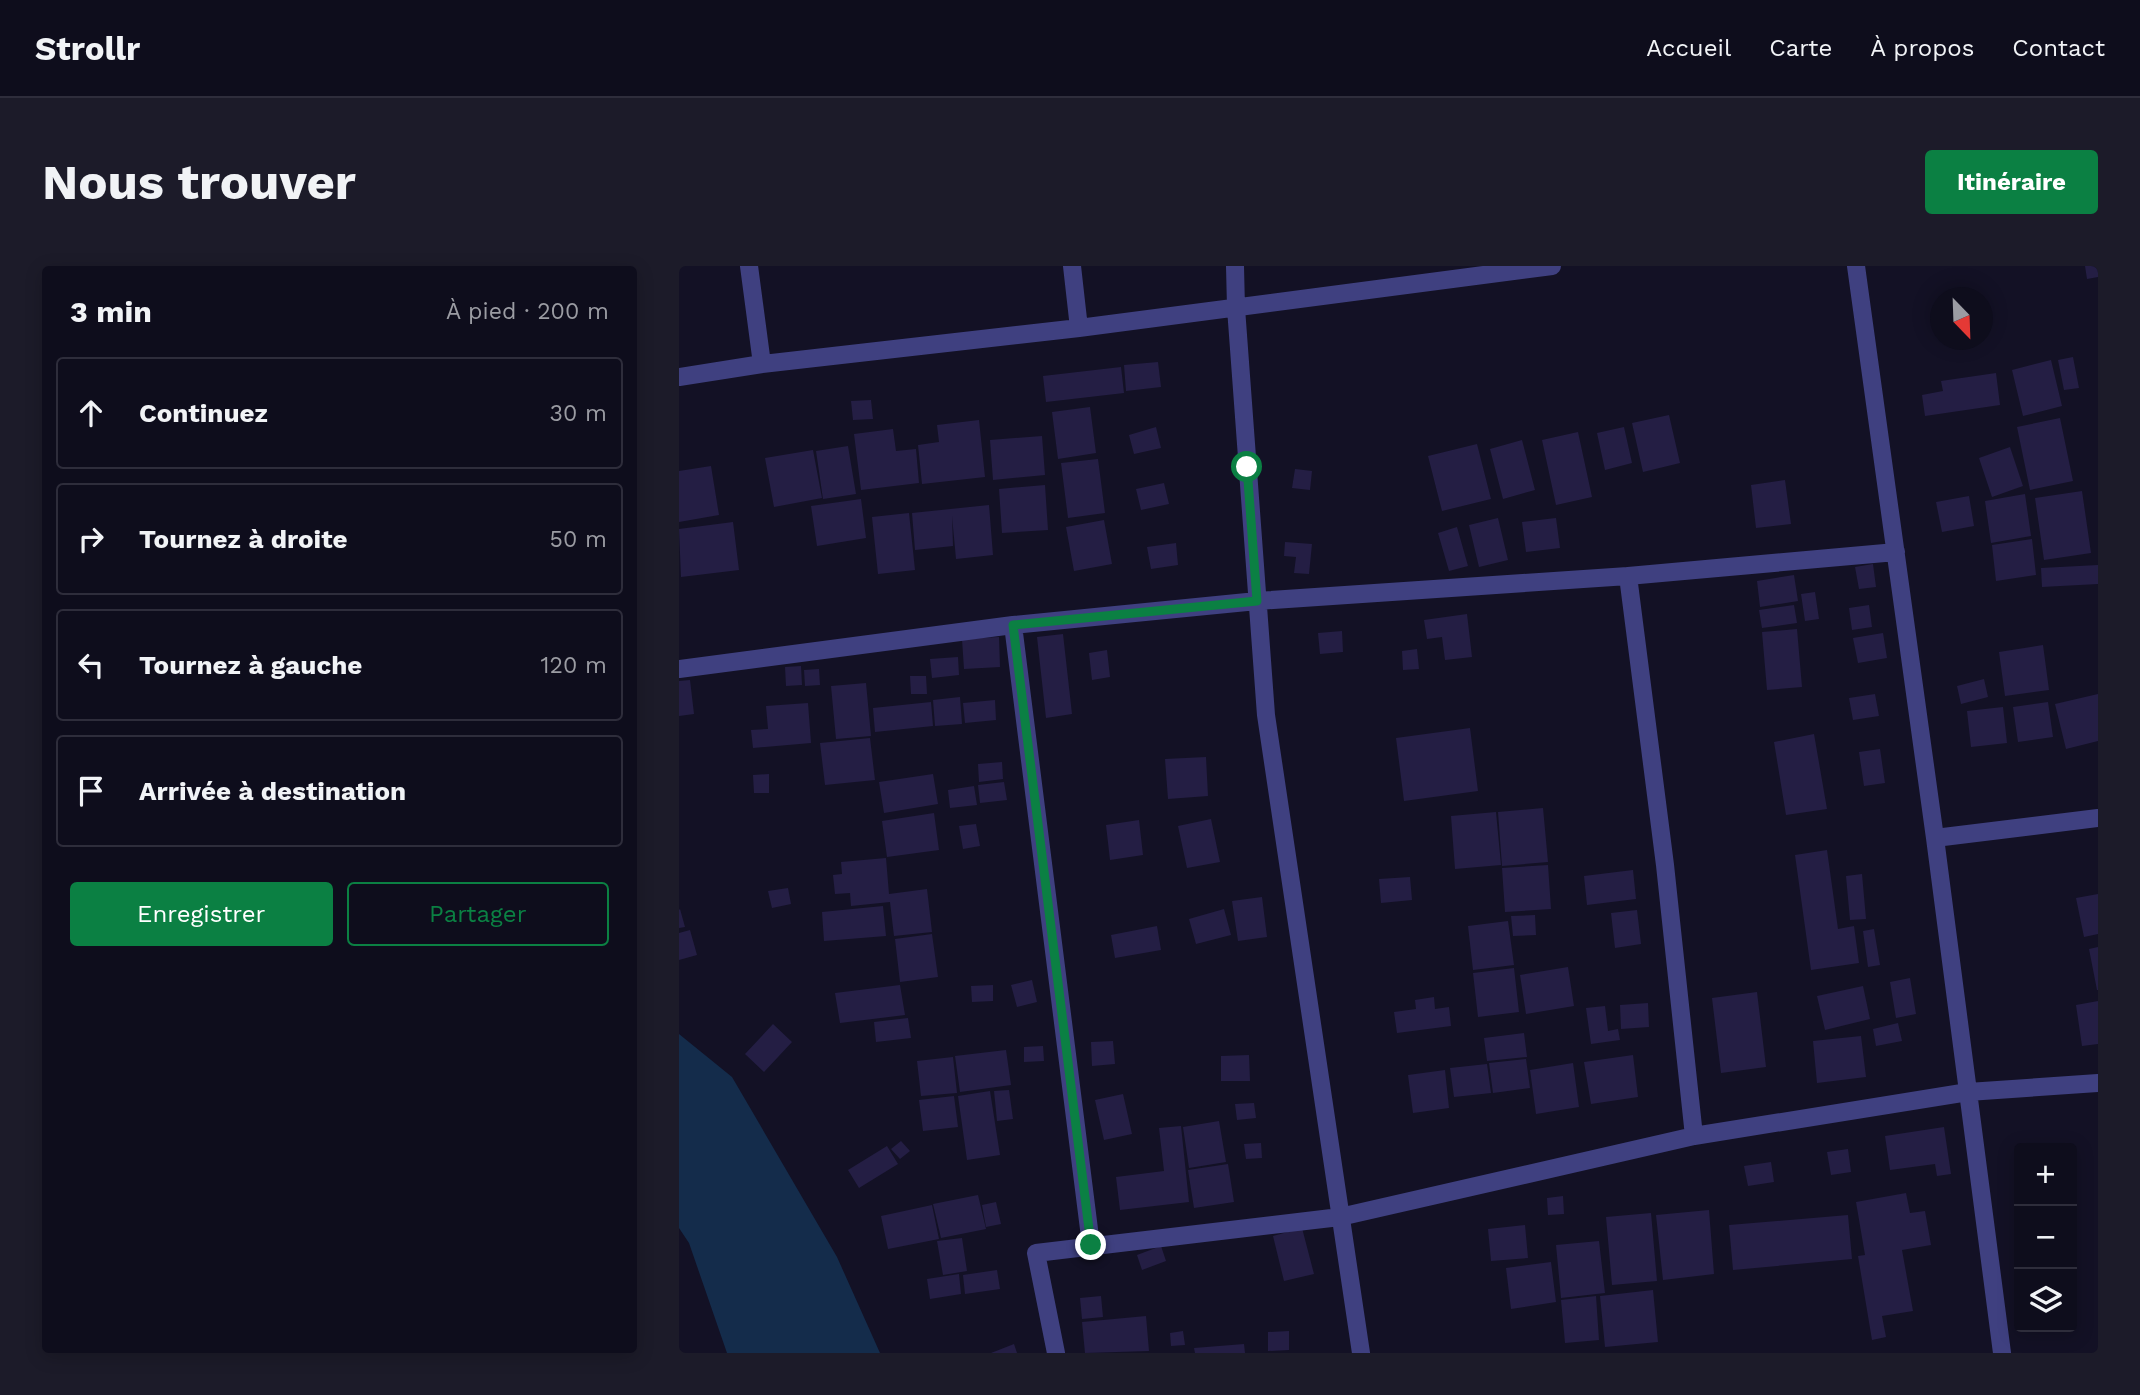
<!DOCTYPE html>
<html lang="fr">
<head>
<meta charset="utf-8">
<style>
  :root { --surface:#0e0d1c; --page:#1c1b29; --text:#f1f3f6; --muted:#9b9ca3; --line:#2e2d3b; --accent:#0b8043 }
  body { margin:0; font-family:"Work Sans",sans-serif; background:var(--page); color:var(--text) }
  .controls { position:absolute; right:21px; bottom:21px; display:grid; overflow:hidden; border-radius:7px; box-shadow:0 4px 18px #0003 }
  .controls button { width:63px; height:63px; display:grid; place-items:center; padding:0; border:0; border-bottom:2px solid var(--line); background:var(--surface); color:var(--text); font:35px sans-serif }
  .compass { position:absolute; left:1251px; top:21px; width:63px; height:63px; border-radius:50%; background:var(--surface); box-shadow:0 4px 18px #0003; rotate:157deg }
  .stop { position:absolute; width:21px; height:21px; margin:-16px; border:5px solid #0b8043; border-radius:50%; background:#fff }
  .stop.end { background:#0b8043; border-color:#fff; box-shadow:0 2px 7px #0008 }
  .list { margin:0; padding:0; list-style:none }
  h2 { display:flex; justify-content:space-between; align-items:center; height:91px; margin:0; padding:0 28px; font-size:30px }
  h2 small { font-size:23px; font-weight:400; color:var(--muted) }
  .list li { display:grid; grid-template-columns:46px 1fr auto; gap:21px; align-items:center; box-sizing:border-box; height:112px; margin:0 14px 14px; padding:0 14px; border:2px solid var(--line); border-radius:7px }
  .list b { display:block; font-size:26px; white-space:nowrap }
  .list em { font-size:23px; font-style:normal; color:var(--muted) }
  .actions { display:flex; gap:14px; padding:21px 28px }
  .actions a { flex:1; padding:16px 0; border:2px solid var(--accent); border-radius:7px; text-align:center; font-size:24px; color:var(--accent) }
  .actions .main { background:var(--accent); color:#fff }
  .icon { flex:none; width:38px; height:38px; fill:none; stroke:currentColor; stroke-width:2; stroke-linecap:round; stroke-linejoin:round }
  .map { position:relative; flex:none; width:1419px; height:1087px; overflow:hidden; border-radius:7px }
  header { display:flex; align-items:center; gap:42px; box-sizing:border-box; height:98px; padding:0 35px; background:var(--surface); border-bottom:2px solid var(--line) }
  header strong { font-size:33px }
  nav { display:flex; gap:38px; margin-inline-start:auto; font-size:24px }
  .intro { display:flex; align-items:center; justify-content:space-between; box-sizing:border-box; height:168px; padding:0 42px }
  h1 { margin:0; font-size:49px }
  .button { padding:18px 32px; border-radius:7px; background:var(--accent); color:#fff; font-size:24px; font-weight:700 }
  main { display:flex; gap:42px; padding:0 42px }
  aside { flex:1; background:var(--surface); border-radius:7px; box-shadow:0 4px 18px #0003 }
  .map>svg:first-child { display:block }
  .water { fill:#142c4b }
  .building { fill:#241e44 }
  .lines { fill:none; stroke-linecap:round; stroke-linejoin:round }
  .street { stroke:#3f4080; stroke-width:18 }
  .route { stroke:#0b8043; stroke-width:9 }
</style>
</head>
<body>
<header>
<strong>Strollr</strong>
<nav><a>Accueil</a><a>Carte</a><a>À propos</a><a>Contact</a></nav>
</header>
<div class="intro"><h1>Nous trouver</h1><a class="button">Itinéraire</a></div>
<main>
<aside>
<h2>3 min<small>À pied · 200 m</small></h2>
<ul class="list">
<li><svg class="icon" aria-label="ahead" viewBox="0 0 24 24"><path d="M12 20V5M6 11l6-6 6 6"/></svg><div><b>Continuez</b></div><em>30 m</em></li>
<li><svg class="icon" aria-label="right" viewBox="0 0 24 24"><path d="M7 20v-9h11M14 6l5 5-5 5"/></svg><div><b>Tournez à droite</b></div><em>50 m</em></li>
<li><svg class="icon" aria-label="left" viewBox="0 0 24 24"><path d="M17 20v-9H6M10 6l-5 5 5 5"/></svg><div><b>Tournez à gauche</b></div><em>120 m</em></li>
<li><svg class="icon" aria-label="arrive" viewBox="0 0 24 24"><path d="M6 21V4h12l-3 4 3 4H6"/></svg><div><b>Arrivée à destination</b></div></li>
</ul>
<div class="actions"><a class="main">Enregistrer</a><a>Partager</a></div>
</aside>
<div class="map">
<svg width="1419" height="1087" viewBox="0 0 1419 1087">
  <rect width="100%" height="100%" fill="#131125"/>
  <path class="water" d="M0,768L53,811L158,991L201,1087H48L10,977L0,962Z"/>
  <path class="building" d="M1406,0H1419V11L1408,13Z
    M1394,91L1400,122L1385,124L1379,94Z
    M1372,94L1383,140L1344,150L1333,104Z
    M479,96L482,121L447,125L445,99Z
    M442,101L445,127L367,136L364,110Z
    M1317,107L1321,139L1246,150L1243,129L1264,125L1262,115Z
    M192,134L194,153L174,154L172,135Z
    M411,141L417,187L379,193L373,146Z
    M990,149L1001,197L964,206L953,157Z
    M1381,152L1394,215L1351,224L1338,161Z
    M300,154L306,211L243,218L239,179L260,176L258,159Z
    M477,161L482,182L455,188L450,169Z
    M945,161L953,197L926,204L918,167Z
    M214,163L217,185L237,183L240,217L182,224L175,168Z
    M899,166L913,231L877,239L863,174Z
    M363,170L366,209L314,214L311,174Z
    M843,174L856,224L824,233L811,183Z
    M798,178L812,233L763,245L749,190Z
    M169,180L177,228L144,233L137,185Z
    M1331,181L1344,220L1313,231L1300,192Z
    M134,184L143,232L95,241L86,192Z
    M419,193L426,247L389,252L382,197Z
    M32,200L40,249L0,256V205Z
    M616,203L633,205L631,224L613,222Z
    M1106,214L1112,258L1077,262L1072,219Z
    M485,217L490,238L462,244L457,223Z
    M366,219L369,264L323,267L320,223Z
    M1403,225L1412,287L1365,294L1356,232Z
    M1346,228L1352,270L1312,277L1306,235Z
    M1290,230L1295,260L1263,266L1257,236Z
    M182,233L187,272L138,280L132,240Z
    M310,239L314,289L277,293L273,250L274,280L236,284L233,247Z
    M230,247L236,304L199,308L193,251Z
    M819,252L829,294L800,301L790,259Z
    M877,252L881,282L847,286L843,256Z
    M425,254L433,298L395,305L387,261Z
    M54,256L60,304L2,311L0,263Z
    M778,261L789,300L770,305L759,267Z
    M1353,273L1357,309L1317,315L1313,279Z
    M606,276L633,278L630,308L615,307L617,291L605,290Z
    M497,277L499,299L472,303L468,281Z
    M1194,298L1197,321L1180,323L1176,301Z
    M1419,299V318L1363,321L1362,302Z
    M1115,309L1119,335L1081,341L1078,315Z
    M1136,326L1140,353L1126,355L1122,328Z
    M1115,339L1118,357L1083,362L1080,344Z
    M1190,339L1193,361L1173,364L1170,342Z
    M788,348L793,391L766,394L763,371L748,373L745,354Z
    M1118,363L1123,421L1088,424L1083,366Z
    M663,365L664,386L641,388L639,367Z
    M1204,367L1208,392L1179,397L1174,372Z
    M384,368L393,448L367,452L358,371Z
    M320,371L321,401L285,403L283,373Z
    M1364,379L1370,424L1326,430L1320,386Z
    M738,383L740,403L724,404L723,385Z
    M428,384L431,411L413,414L410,387Z
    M279,391L280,409L253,412L251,393Z
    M122,400L123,419L107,420L106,401Z
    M140,403L141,419L126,420L125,404Z
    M231,410H247L248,428H232Z
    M1305,413L1309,431L1282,438L1278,420Z
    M11,414L15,448L0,450V415Z
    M187,417L192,470L157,473L152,420Z
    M1196,428L1200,450L1174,454L1170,432Z
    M1419,428V475L1387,483L1376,438Z
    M281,431L283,458L256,460L254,434Z
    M316,434L317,454L286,457L284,437Z
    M252,436L254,460L196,466L194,442Z
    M1369,436L1374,471L1339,476L1334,441Z
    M129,437L132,477L74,482L72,464L89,463L87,440Z
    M1324,441L1328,477L1292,481L1288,445Z
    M791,462L799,525L725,535L717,472Z
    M1135,468L1148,543L1107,549L1095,476Z
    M191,472L196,514L146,519L141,477Z
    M1201,483L1206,517L1185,520L1180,486Z
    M527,491L529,530L489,533L486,493Z
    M323,496L324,513L300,516L299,498Z
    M90,508V527H75L74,509Z
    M254,508L259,538L205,547L200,516Z
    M325,516L328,534L301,537L299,519Z
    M295,520L298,539L271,542L269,524Z
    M864,542L869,596L823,600L819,546Z
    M817,546L822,599L776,603L772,550Z
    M255,547L260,584L208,591L203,555Z
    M532,553L541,596L508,602L499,560Z
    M460,554L464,589L431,594L427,559Z
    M297,558L301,580L284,583L280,560Z
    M1148,584L1159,663L1175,660L1180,697L1132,704L1116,589Z
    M207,592L210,628L248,623L253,666L215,670L211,636L172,640L171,627L156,628L154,609L163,608L162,596Z
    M869,599L872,643L826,646L823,602Z
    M954,604L957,633L908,639L905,610Z
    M1183,608L1187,653L1171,654L1167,610Z
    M731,611L733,634L702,637L700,613Z
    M109,622L112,638L93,642L89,625Z
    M1419,628V668L1405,671L1397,632Z
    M583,631L588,671L559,675L553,635Z
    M204,640L207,670L145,675L143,646Z
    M1,643L6,661L0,662V644Z
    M545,643L552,669L517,678L510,653Z
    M958,644L962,678L936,682L932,647Z
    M856,649L857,669L834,670L832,650Z
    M829,655L835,699L794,704L789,660Z
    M478,660L482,684L436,692L432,669Z
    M1195,663L1201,699L1189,701L1184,665Z
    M11,664L18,689L0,694V667Z
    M253,668L259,711L221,716L216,673Z
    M1419,681V724H1418L1410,683Z
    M889,701L895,740L847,748L841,709Z
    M835,702L840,746L799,751L794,707Z
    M1231,712L1237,748L1217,752L1211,716Z
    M353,714L358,736L338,741L332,719Z
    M221,719L226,749L161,757L156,727Z
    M314,719V735L293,736L292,720Z
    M1184,720L1191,753L1146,764L1138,730Z
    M1078,726L1087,801L1042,807L1033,732Z
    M755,731L756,743L770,741L772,760L718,767L715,746L737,743L736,734Z
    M1419,735V778L1403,780L1397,739Z
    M969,737L970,761L942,763L941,739Z
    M926,740L929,765L939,763L941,774L912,778L907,742Z
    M229,752L232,772L197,776L195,756Z
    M1219,757L1223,775L1197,780L1194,763Z
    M94,758L113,776L85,806L66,788Z
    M845,767L848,791L808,795L805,772Z
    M1182,770L1187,811L1138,817L1134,775Z
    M434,775L436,798L413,800L412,776Z
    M364,780L365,795L345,796V781Z
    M327,784L332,819L281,826L276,790Z
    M570,789L571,815H542V790Z
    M954,789L959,831L912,838L905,796Z
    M274,791L278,827L242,830L238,795Z
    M847,793L851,822L814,827L810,797Z
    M894,797L900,841L857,848L851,804Z
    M808,798L812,827L775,831L771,802Z
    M766,804L770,842L734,847L729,809Z
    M330,824L334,853L318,855L315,825Z
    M311,825L321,889L288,894L279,830Z
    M444,828L453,868L425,874L416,834Z
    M275,830L279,861L244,865L240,834Z
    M575,837L577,852L558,854L556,838Z
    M540,855L547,896L510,902L504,861Z
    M502,860L510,936L441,944L437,911L485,905L480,862Z
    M1265,861L1272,908L1258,910L1256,898L1211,904L1206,870Z
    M222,875L231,885L221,893L212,883Z
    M582,877L583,892L567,893L565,878Z
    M208,880L219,898L180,922L169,904Z
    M1169,883L1172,906L1152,909L1148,886Z
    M1092,896L1095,916L1069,920L1065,900Z
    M549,898L555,936L515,942L509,904Z
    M1227,927L1231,947L1246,945L1252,979L1223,984L1234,1045L1203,1050L1207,1071L1193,1074L1179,990L1186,989L1177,936Z
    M299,929L307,963L262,972L254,938Z
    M884,930L885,948L869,949L868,932Z
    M317,936L322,958L307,961L303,939Z
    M253,939L260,973L209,983L202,950Z
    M1030,944L1035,1008L984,1014L977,949Z
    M972,947L978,1015L933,1019L927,951Z
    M1169,949L1173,993L1054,1004L1050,959Z
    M846,959L849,992L812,995L809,963Z
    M623,962L635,1008L605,1015L594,970Z
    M283,972L288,1005L264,1009L258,975Z
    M920,975L926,1027L882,1032L877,979Z
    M482,980L487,995L463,1004L458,989Z
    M872,996L877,1036L832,1043L827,1002Z
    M318,1004L321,1023L286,1028L284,1009Z
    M280,1008L282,1028L251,1033L248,1013Z
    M974,1024L979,1076L926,1081L921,1030Z
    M422,1030L424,1051L403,1053L401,1032Z
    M917,1030L920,1074L886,1077L882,1034Z
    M467,1050L470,1085L406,1087L403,1056Z
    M504,1065L506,1079L492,1080L491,1067Z
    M610,1065V1084L589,1085V1066Z
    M335,1078L338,1087H312Z
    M565,1078L566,1087H516L515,1082Z"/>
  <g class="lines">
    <path class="street" d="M70,0L83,98
      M393,0L400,62
      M556,0L557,42L587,449L682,1087
      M1177,0L1256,572L1323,1087
      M0,111L83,98L400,62L873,0
      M949,310L986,599L1015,870
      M334,359L412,979
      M0,403L334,359L578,335L949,310L1217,286
      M1256,572L1419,552
      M377,1087L357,987L661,951L1015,870L1289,826L1419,817"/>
  </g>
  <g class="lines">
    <path class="route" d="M412,979L334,359L578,335L568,201"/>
  </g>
</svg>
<div class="controls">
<button>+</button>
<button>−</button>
<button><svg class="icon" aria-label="layers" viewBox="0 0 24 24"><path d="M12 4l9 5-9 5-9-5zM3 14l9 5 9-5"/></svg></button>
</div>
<svg class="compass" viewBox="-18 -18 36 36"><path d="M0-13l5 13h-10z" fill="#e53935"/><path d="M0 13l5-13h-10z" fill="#9b9ca3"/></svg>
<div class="stop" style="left:568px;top:201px"></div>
<div class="stop end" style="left:412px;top:979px"></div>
</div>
</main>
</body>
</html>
